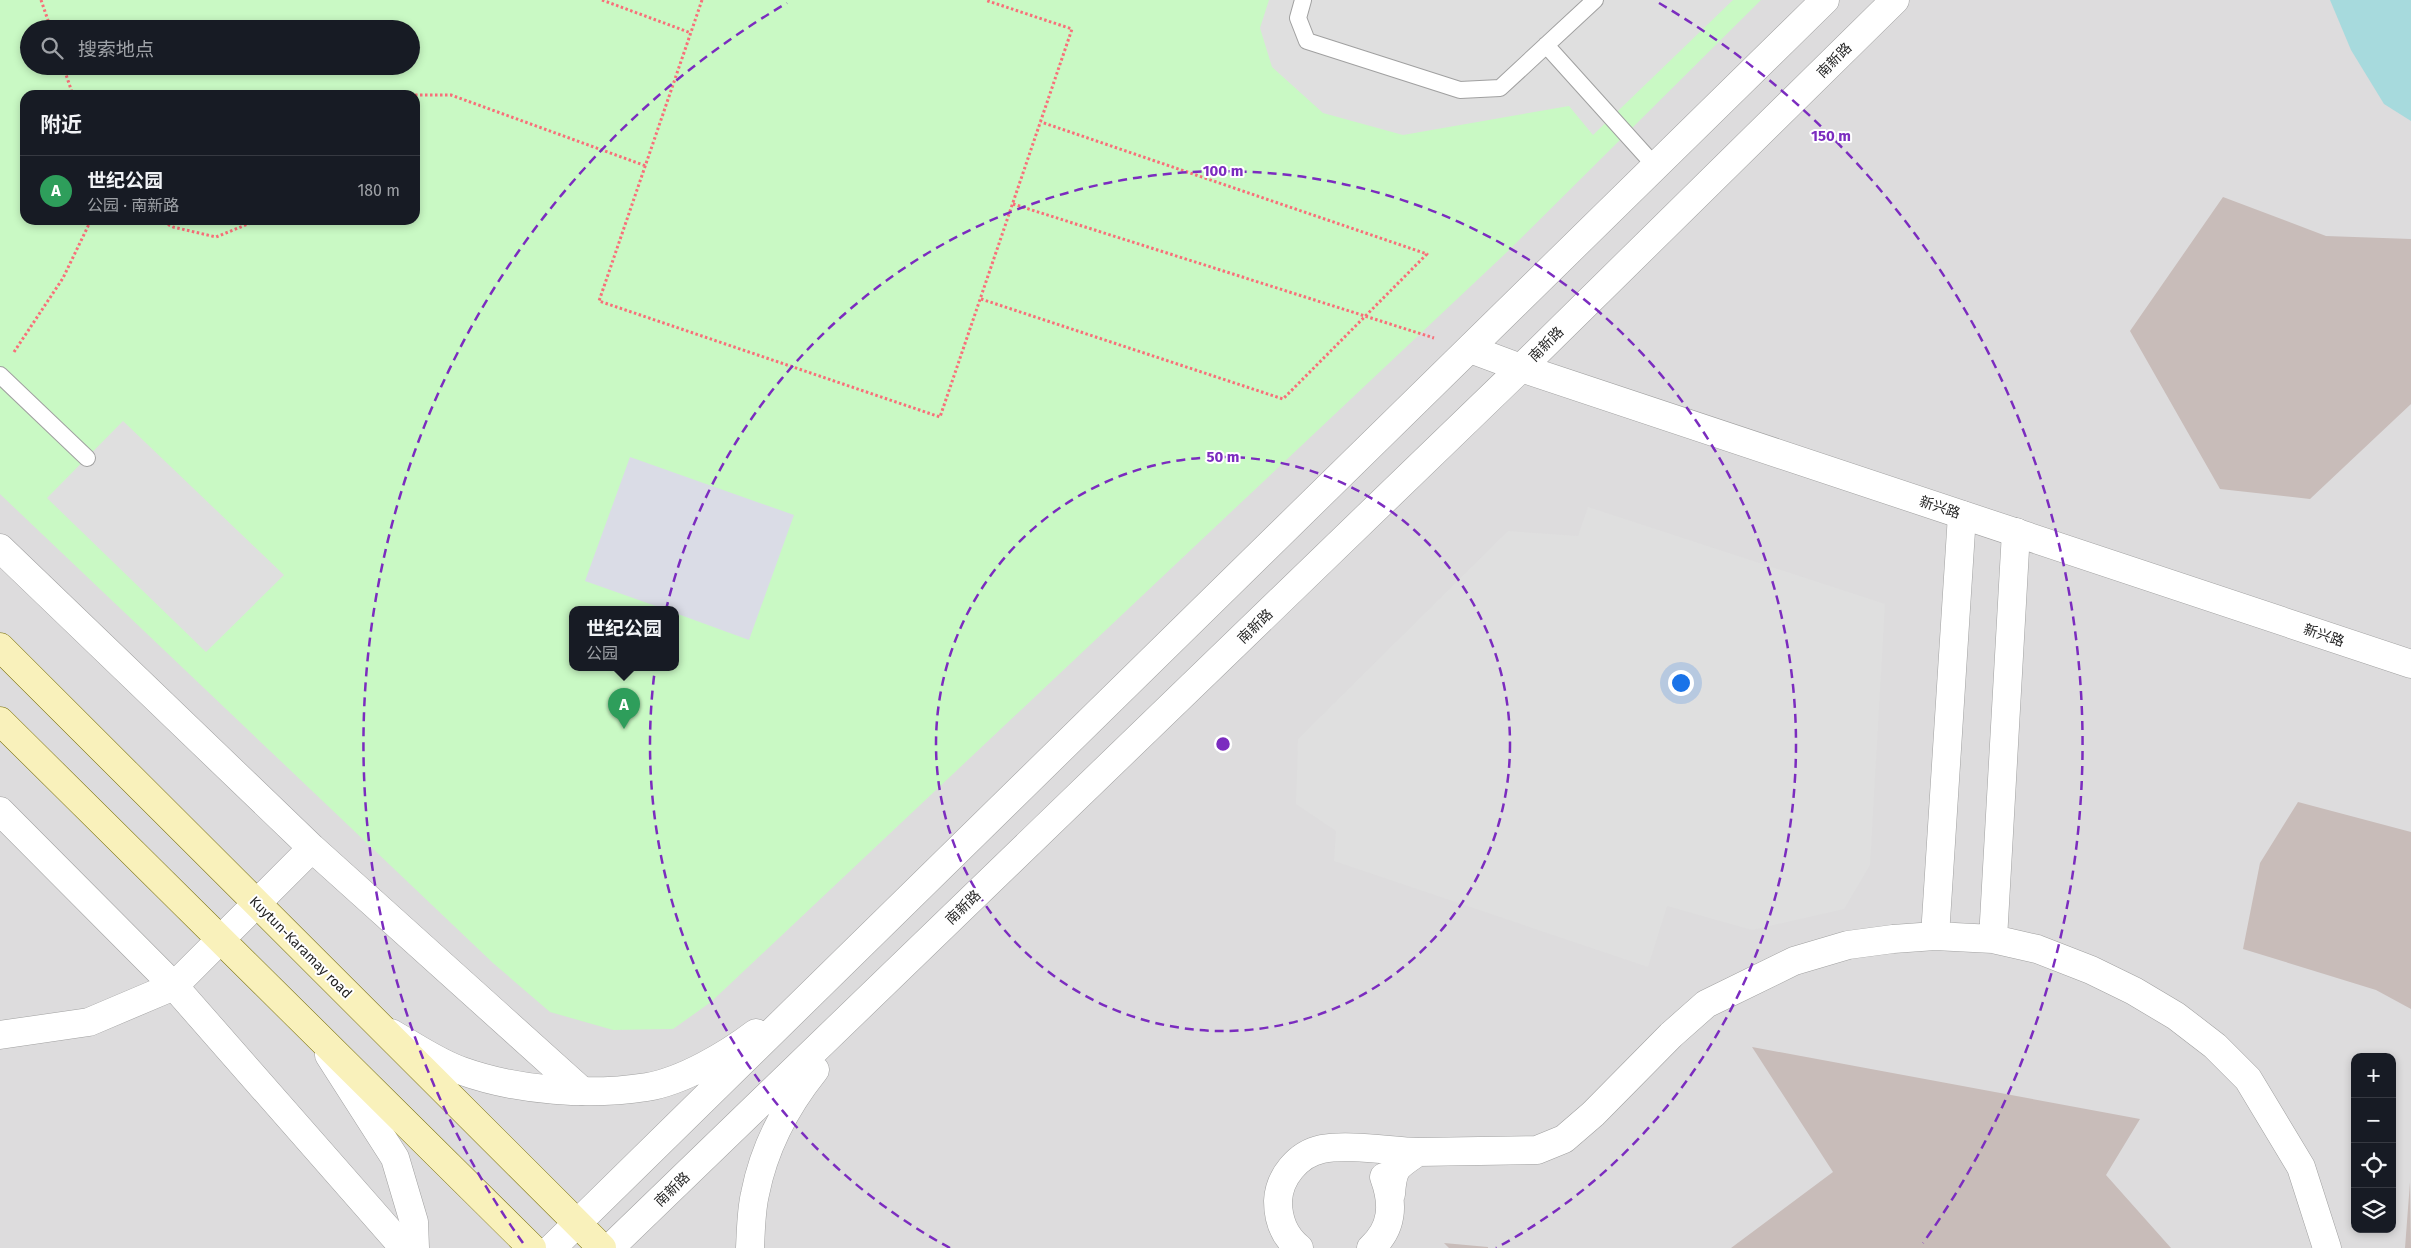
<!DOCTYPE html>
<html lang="zh">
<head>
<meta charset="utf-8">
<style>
  :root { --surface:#171b24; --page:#20242c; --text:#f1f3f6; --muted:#9ea1a6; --line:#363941; --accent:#0b8043 }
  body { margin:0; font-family:"Fira Sans","Noto Sans SC",sans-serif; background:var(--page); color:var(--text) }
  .controls { position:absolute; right:15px; bottom:15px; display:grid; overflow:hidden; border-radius:10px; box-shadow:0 2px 8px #0003 }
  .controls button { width:45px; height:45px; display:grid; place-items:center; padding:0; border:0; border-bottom:1px solid var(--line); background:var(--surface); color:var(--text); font:25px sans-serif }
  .you { position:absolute; left:1680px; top:682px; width:18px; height:18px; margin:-12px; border:4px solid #fff; border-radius:50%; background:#1a73e8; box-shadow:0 0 0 8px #1a73e833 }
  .badge { display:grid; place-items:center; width:32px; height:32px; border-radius:50%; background:var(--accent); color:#fff; font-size:16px; font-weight:700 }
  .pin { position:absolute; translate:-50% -41px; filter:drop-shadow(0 1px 2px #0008) }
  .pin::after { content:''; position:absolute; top:26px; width:18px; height:15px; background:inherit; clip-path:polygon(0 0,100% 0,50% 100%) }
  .popup { position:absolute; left:569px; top:606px; width:110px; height:65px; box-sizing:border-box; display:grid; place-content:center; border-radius:10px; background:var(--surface); filter:drop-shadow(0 1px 4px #0005); font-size:16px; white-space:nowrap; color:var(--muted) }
  .popup b { font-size:19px; color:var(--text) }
  .popup::after { content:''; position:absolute; left:50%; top:100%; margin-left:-10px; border:10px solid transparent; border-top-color:var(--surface) }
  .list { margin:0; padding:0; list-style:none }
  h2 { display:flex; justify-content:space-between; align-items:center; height:65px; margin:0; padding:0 20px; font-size:21px }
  h2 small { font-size:16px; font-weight:400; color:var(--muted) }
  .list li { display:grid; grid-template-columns:32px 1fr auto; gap:15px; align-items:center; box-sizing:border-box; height:70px; padding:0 20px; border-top:1px solid var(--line) }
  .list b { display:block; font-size:19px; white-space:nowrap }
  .list p { margin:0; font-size:16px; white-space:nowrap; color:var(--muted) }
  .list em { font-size:16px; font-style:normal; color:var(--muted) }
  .icon { flex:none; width:28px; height:28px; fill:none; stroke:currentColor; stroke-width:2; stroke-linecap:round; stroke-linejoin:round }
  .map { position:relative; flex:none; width:2411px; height:1248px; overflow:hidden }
  .search { position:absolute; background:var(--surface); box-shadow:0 2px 8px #0003; left:20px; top:20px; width:400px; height:55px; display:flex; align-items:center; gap:12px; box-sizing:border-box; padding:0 18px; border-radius:28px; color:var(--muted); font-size:19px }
  .panel { position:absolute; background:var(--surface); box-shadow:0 2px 8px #0003; left:20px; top:90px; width:400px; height:135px; border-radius:15px }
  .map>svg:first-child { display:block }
  .residential { fill:#dddcdd; fill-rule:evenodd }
  .park { fill:#c9f9c4; fill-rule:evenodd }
  .parking { fill:#dfdfdf }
  .plaza { fill:#dadce6 }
  .water { fill:#a7dadd }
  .building { fill:#c8bcb9 }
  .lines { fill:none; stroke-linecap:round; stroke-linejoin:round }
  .service-casing { stroke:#a0a0a0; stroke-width:18 }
  .minor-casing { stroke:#a0a0a0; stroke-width:29 }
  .tertiary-casing { stroke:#a0a0a0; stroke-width:29 }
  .secondary-casing { stroke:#776e06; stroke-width:29 }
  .path { stroke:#f86f79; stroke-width:3; stroke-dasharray:2.5 2.5; stroke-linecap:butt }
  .service { stroke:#fff; stroke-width:16 }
  .minor { stroke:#fff; stroke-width:28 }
  .tertiary { stroke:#fff; stroke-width:28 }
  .secondary { stroke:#f9f1bb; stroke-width:28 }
  .ring { fill:none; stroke:#7b2cbf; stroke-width:2.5; stroke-dasharray:9 6 }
  .labels { text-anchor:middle; stroke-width:4; stroke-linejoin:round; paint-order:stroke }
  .street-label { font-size:14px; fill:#1f1f1f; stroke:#fff }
  .centre { fill:#7b2cbf; stroke:#fff; stroke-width:2.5 }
  .ring-label { font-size:15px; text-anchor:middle; font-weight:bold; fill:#7b2cbf; stroke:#fff; stroke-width:4; stroke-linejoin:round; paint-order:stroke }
</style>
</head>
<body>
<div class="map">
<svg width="2411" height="1248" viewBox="0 0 2411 1248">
  <rect width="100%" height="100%" fill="#f0ebe6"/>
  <path class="residential" d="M0,0H2411V1248H0ZM29,29H411V66H29ZM25,95H415V220H25ZM573,610H675V668H573ZM2355,1057H2392V1229H2355Z"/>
  <path class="park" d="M0,0H1761L1507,252L711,1002L673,1029L613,1030L550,1012L493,963L0,494ZM29,29H411V66H29ZM25,95H415V220H25ZM573,610H675V668H573Z"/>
  <path class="parking" d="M1269,0H1733L1593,135L1569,106L1403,135L1323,113L1272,67L1260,28Z
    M123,421L284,575L206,652L47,498Z
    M1588,507L1885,604L1870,865L1844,909L1752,930L1667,906L1648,967L1334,861L1336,831L1296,804L1298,739L1508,531L1578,536Z"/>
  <path class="plaza" d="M630,457L794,515L749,640L675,613V610H667L585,581Z"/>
  <path class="water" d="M2330,0H2411V121L2384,104L2351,50Z"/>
  <path class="building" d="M2223,197L2326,236L2411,239V404L2310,499L2220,489L2130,331Z
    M2298,802L2411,832V1009L2376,990L2243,949L2260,863Z
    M1752,1047L2140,1119L2106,1175L2171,1248H1731L1833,1172Z
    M2410,1182L2411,1248H2405Z
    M1444,1243L1488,1247V1248H1449Z"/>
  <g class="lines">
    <g class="service-casing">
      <path id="service" d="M1303,0L1298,18L1307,41L1460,90L1500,88L1595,0
        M1546,45L1656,167
        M0,375L87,458"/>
    </g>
    <g class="minor-casing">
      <path id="minor" d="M0,548L312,848L582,1091
        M0,811L174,986L404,1248
        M1935,936L1962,515
        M1993,939L2016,532
        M0,1035L89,1022L174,986L312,848
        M1418,1152L1537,1150L1564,1139L1593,1114L1671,1035L1706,1004L1794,961L1848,945L1893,939L1935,936L1993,939L2037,949L2091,970L2134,991L2176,1016L2215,1046L2248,1079L2301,1167L2327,1248
        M1299,1248C1284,1236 1278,1219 1278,1201C1279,1177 1298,1154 1322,1149C1348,1144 1390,1151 1418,1152C1396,1167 1393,1167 1391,1194
        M1371,1248C1393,1228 1394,1204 1384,1177"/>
    </g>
    <g class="tertiary-casing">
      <path id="tertiary" d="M1470,349L1521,368L2411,664
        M391,1033C414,1046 438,1063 462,1071C518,1091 589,1096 647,1087C683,1081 727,1055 756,1033
        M329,1055L395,1158L414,1222L415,1248
        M552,1248L1825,0
        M610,1248L1521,368L1895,0
        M750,1248C751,1230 751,1211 755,1194C764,1148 786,1106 815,1070"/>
    </g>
    <g class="secondary-casing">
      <path id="secondary" d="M0,647L602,1248
        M0,721L532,1248"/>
    </g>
    <path class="path" d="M41,0L51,29
      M602,0L691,33
      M702,0L599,301L940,417L1072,29L985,0
      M63,66L73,95
      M415,95H451L646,166
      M1013,204L1434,338
      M159,220L173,227L216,237L258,220
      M981,299L1283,399L1427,254L1041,122
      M14,352L63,278L91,220"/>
    <use href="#service" class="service"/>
    <use href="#minor" class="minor"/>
    <use href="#tertiary" class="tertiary"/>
    <use href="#secondary" class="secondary"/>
  </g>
  <g class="ring">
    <circle cx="1223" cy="744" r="287"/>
    <path d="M950 1248A573 573 0 1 1 1496 1248"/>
    <path d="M523 1243A860 860 0 0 1 787 3M1659 3A860 860 0 0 1 1923 1243"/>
  </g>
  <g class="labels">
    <g class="street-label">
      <text transform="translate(1834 60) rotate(-45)" y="5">南新路</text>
      <text transform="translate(1546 344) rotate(-45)" y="5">南新路</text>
      <text transform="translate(1940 507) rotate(18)" y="5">新兴路</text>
      <text transform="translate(1255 626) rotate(-44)" y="5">南新路</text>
      <text transform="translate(2324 635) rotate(19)" y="5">新兴路</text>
      <text transform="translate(963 907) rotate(-44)" y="5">南新路</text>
      <text transform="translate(301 947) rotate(45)" y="5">Kuytun-Karamay road</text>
      <text transform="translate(672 1189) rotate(-44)" y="5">南新路</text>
    </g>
  </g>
  <circle cx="1223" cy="744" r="8" class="centre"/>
  <g class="ring-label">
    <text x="1831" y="141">150 m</text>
    <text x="1223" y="176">100 m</text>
    <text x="1223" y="462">50 m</text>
  </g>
</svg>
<div class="controls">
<button>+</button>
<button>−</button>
<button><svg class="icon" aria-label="locate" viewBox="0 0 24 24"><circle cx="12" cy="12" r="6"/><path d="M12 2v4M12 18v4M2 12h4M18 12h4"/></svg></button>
<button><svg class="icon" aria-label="layers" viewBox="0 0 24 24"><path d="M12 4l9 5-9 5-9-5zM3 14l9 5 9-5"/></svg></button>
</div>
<div class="you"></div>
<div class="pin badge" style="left:624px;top:729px;background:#2e9e5b">A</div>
<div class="popup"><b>世纪公园</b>公园</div>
<div class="search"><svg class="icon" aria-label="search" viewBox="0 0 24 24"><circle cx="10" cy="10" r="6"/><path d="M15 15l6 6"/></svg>搜索地点</div>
<section class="panel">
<h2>附近<small></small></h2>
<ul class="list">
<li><span class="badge" style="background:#2e9e5b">A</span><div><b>世纪公园</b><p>公园 · 南新路</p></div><em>180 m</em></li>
</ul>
</section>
</div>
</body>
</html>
